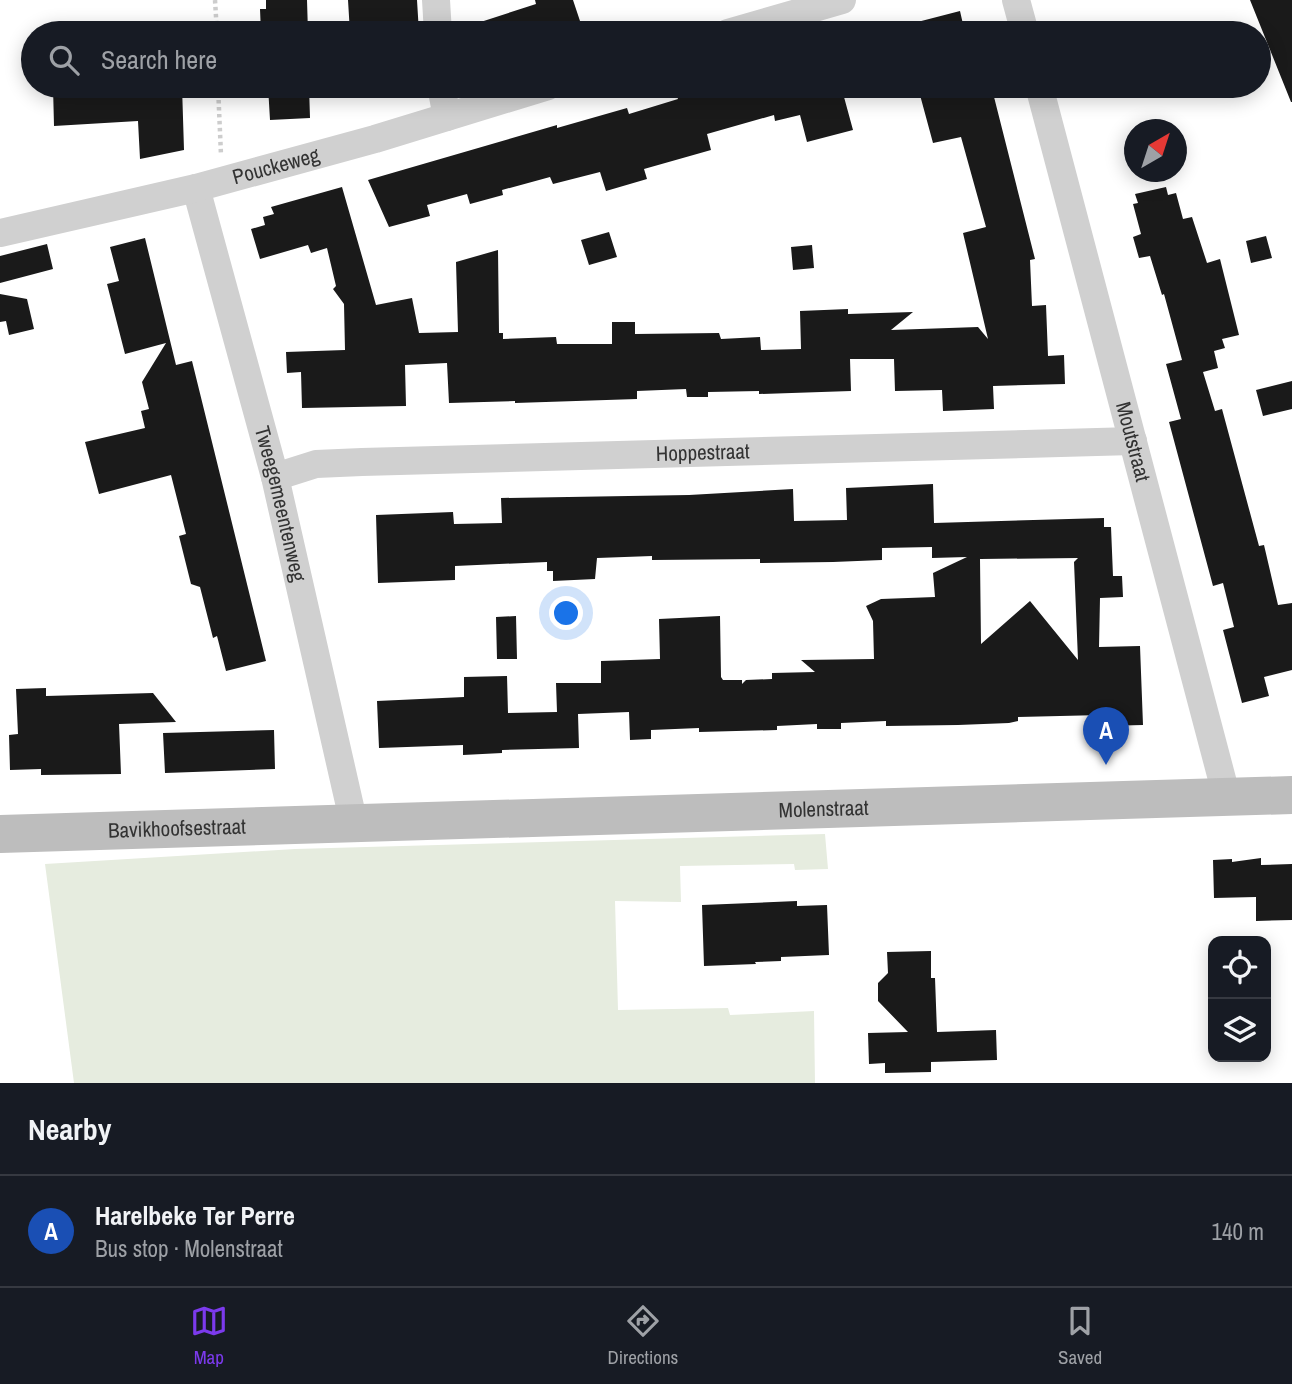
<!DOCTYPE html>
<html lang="en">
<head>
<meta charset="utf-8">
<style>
  :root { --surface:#171b24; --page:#20242c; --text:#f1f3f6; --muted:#9ea1a6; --line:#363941; --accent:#7c3aed }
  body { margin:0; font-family:"Archivo Narrow",sans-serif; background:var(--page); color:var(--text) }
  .controls { position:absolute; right:21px; bottom:21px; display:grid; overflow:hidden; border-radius:14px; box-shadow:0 4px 18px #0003 }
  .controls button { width:63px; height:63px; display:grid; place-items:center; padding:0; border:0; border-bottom:2px solid var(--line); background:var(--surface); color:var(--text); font:35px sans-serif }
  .compass { position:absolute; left:1124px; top:119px; width:63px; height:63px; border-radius:50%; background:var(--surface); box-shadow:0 4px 18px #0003; rotate:39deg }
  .you { position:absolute; left:567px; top:614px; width:24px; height:24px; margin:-18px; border:5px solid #fff; border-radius:50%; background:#1a73e8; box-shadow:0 0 0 10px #1a73e833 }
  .badge { display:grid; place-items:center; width:46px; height:46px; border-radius:50%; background:var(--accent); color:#fff; font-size:23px; font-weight:700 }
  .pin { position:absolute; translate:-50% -58px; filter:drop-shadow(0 2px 4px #0008) }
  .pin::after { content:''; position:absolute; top:37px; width:24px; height:21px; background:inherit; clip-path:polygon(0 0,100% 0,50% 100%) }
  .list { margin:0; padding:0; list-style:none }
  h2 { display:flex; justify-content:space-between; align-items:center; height:91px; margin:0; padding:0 28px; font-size:30px }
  h2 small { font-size:23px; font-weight:400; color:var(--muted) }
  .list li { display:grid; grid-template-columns:46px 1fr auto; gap:21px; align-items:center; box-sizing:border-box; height:112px; padding:0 28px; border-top:2px solid var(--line) }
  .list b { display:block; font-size:26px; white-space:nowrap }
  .list p { margin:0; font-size:23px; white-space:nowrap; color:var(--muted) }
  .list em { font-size:23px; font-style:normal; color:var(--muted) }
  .icon { flex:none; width:38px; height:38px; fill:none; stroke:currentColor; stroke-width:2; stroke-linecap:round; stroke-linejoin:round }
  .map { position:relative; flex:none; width:1292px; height:1083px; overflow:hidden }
  .search { position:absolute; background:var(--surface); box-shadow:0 4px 18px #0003; left:21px; right:21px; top:21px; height:77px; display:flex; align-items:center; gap:18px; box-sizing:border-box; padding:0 24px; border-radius:38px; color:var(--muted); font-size:26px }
  .sheet { height:203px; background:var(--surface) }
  nav { display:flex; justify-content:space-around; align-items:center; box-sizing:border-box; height:98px; border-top:2px solid var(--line); background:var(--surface); font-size:19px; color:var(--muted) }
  nav a { display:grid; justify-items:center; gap:4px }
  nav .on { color:var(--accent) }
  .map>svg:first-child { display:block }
  .green { fill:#e6ecdf }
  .building { fill:#1a1a1a; fill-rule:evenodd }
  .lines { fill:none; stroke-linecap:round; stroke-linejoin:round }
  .path { stroke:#cdcdcd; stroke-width:4.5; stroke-dasharray:3.5 3.5; stroke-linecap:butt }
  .street { stroke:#d0d0d0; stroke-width:28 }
  .secondary { stroke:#bdbdbd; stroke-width:38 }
  .labels { text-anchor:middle; stroke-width:7; stroke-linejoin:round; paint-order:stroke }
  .street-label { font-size:21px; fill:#333; stroke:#fff }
</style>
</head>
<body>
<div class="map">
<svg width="1292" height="1083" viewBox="0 0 1292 1083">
  <rect width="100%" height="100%" fill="#fff"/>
  <path class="green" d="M825,834L828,869L795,870L794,864L680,866L681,902L615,901L618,1010L728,1008L730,1015L814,1011L815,1083H74L45,864L295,849Z"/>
  <path class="building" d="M266,0H307L308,33H261L260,9H266Z
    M348,0H417L419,33H350Z
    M535,0H573L582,27L579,28L581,33H460L459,29L536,4Z
    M1250,0H1292V102H1291Z
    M960,11L965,33H903L902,26Z
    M53,86H182L184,150L140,159L138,121L54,126Z
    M268,86H309L310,118L270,120Z
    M704,86H841L853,130L807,142L800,115L775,121L774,115L707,134L711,150L644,169L647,179L606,191L600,172L553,184L550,177L502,190L503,195L470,204L467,194L427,205L430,216L389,227L368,180L557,125V128L627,108L629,114L678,99L676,94Z
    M955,86L958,97L992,89L1035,259L1030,260L1032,306L1046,305L1048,356L1064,355L1065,384L993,386L994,409L943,411L942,390L895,391L894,359H850L851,391L759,394V391L708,392V397H687L686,389L637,391V399L515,403V401L449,403L447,363L405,365L406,406L302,408L301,372L287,373L286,352L345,350L344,304L333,289L336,286L327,248L311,253L308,245L260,259L251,229L265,225L263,217L274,214L271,207L342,187L376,305L412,298L419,333L458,332L456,262L498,250L499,333H503V339L556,337L557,344H612V322H635V334L719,333L721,339L760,337L761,350L801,349L800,311L848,309V314L913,312L891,330L978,327L988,339L963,233L986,227L961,137L933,143L920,95Z
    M1166,187L1168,195L1176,193L1183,219L1192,217L1207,263L1220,259L1239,335L1222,339L1225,348L1214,351L1218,368L1203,372L1215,411L1222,409L1259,546L1264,545L1278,605L1292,603V670L1264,677L1269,696L1242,703L1223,630L1234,627L1223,583L1213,586L1169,422L1181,419L1166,364L1182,360L1164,294L1162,295L1150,256L1139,258L1133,237L1141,234L1133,204L1138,203L1135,194Z
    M609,232L617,257L589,265L581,240Z
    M1266,236L1272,258L1251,263L1246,241Z
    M145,238L176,365L192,361L266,661L226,671L217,636L213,638L200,587L191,584L179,536L186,534L171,475L99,494L85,442L145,428L141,411L149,409L142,382L166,343L125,354L107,284L119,281L110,247Z
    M47,244L53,269L0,283V256Z
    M812,245L814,268L793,270L791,247Z
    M0,294L27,299L34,329L9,335L6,321L0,322Z
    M1292,381V409L1263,416L1256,390Z
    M933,484L934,523L1104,518V527H1111L1113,576H1122L1123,597L1100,598L1099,647L1140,646L1143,725L1102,726V715L1018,717V721L1009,723L958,725L886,726V721L841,723V729H817V724L777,726V730L699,732V728L651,730V739L630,740L629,712L578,714L579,748L502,750V753L463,755V745L379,748L377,701L464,697V677L507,676L508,713L557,712L556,683H601V661L660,659L659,619L720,616L721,677L723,680H742V684L746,680L772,679V673L815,672L801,660L874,659L873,621L866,606L881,599L935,597L933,573L967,557L932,558V547L882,548V560L833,562L760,563V559L652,560V556L597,558L595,579L553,581V571H547V562L455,566V580L378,583L376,515L453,512L454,524L502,523L501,498L689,495L793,489L794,521L847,520L846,488ZM1078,558L1074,562L1078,660L1030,601L981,644L980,559Z
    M516,616L517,659H497L496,617Z
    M46,688V696L153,693L176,722L119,724L121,774L41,775V769L10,770L9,735L18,734L16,689Z
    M274,730L275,769L165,773L163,733Z
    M1261,858V865L1292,864V920L1256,921V897L1214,898L1213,860L1232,859V862Z
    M797,901V906L827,905L829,955L781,957V961L755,962L756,964L704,966L702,905Z
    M931,951V978H935L937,1032L996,1030L997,1060L931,1062V1072L885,1073V1063L869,1064L868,1033L908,1032L878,1001V983L888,973L887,952Z"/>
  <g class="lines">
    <path class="path" d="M215,0L217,33
      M218,86L221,155"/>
    <g class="street">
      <path d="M436,0L438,33"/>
      <path d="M1016,0L1025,33"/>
      <path d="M728,33L842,0"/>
      <path d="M441,86L447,117"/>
      <path id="s1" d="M1039,86L1227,798"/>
      <path id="s2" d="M196,188L275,477L354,824"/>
      <path id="s3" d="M0,233L196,188L375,139L548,86"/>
      <path id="s4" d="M275,477L316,464L362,462L1133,441"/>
    </g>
    <path class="secondary" id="s5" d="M0,834L1292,795"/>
  </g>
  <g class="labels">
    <g class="street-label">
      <text dy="7" stroke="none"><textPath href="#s3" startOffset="284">Pouckeweg</textPath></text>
      <text dy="7" stroke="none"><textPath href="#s1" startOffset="368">Moutstraat</textPath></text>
      <text dy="7" stroke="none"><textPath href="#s4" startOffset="430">Hoppestraat</textPath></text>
      <text dy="7" stroke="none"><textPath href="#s2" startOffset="327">Tweegemeentenweg</textPath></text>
      <text dy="7" stroke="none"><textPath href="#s5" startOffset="824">Molenstraat</textPath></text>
      <text dy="7" stroke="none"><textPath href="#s5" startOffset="177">Bavikhoofsestraat</textPath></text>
    </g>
  </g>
</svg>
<div class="controls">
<button><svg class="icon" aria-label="locate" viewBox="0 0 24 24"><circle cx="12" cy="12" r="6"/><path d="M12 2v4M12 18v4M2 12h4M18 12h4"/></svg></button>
<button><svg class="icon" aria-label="layers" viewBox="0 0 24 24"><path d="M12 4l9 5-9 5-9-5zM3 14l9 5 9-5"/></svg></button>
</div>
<svg class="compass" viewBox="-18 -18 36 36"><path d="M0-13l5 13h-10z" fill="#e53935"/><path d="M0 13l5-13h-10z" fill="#9ea1a6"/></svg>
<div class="you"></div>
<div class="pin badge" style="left:1106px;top:765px;background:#1a4fb4">A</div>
<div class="search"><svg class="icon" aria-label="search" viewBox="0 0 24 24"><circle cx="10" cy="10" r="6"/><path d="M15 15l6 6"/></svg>Search here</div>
</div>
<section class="sheet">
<h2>Nearby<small></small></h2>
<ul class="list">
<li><span class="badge" style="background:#1a4fb4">A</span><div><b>Harelbeke Ter Perre</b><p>Bus stop · Molenstraat</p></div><em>140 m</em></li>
</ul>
</section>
<nav>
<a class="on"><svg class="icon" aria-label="map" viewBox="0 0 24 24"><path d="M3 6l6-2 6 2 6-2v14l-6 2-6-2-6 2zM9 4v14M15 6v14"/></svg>Map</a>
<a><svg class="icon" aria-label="directions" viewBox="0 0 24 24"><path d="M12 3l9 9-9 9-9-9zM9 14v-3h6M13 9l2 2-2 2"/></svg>Directions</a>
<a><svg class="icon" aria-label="saved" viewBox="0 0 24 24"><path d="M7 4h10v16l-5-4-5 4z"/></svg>Saved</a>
</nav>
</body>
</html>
